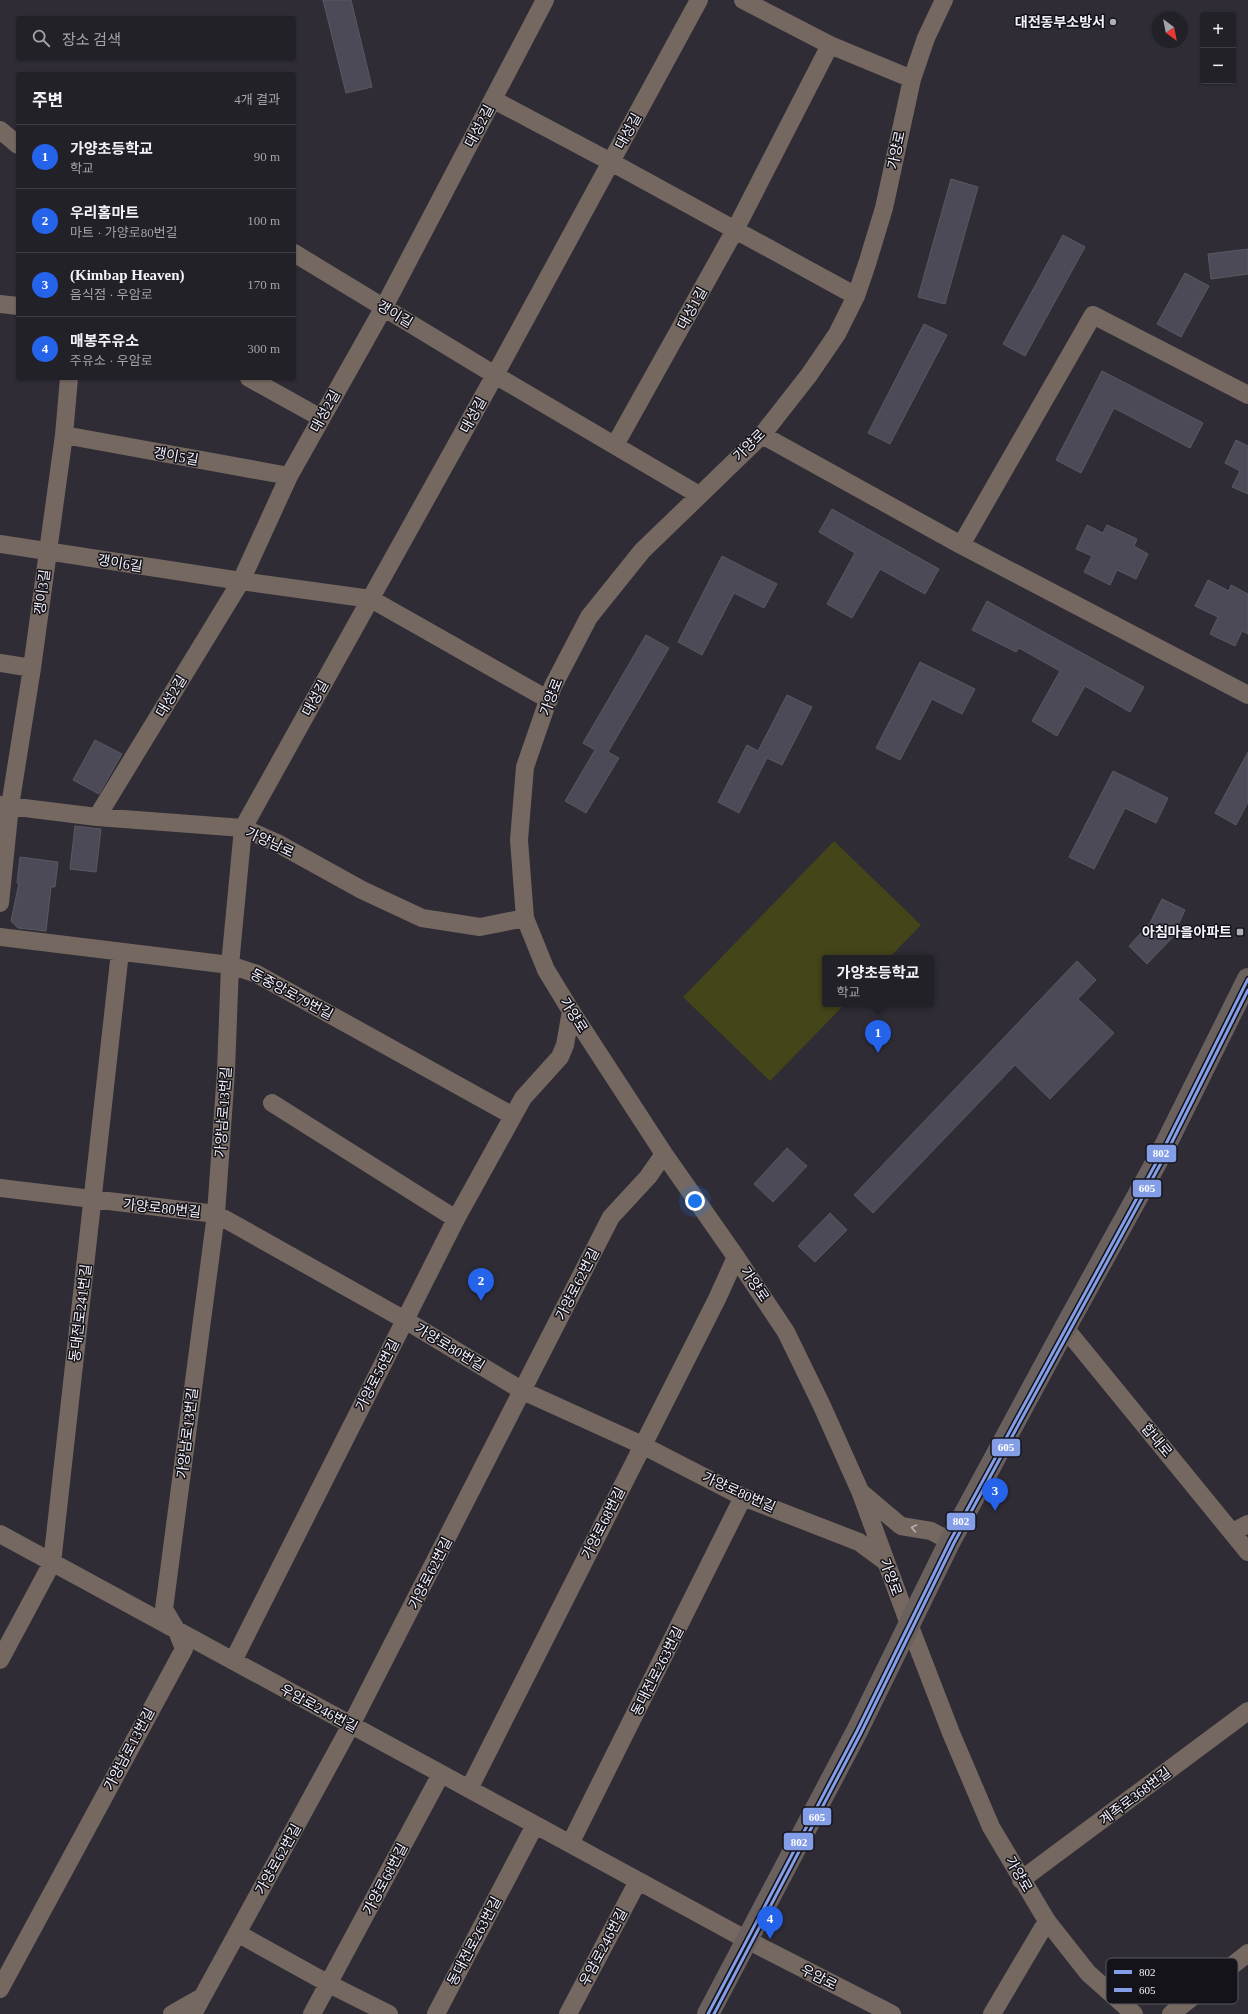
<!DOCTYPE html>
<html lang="ko">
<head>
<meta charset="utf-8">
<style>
  :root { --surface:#232128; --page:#2f2e34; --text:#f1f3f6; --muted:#a3a3a8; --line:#403e45; --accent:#2563eb }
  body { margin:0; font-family:"Times New Roman","Noto Sans KR",serif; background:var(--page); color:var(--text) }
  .controls { position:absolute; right:12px; top:12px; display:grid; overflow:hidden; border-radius:4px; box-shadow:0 1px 3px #0004 }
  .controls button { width:36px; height:36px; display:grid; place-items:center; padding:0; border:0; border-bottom:1px solid var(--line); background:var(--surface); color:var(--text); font:20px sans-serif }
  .compass { position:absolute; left:1152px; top:12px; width:36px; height:36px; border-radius:50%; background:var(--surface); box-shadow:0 1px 3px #0004; rotate:148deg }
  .you { position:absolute; left:695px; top:1201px; width:14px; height:14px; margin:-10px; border:3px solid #fff; border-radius:50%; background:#1a73e8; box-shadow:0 0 0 6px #1a73e833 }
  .badge { display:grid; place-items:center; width:26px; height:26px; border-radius:50%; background:var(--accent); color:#fff; font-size:13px; font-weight:700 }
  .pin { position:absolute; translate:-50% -33px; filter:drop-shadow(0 1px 2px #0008) }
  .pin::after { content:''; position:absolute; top:21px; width:14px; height:12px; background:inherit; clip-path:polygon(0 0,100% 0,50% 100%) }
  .popup { position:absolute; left:822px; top:955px; width:112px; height:52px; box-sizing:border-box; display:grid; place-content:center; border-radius:4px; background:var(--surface); filter:drop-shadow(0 1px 3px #0005); font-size:13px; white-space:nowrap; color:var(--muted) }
  .popup b { font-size:15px; color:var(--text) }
  .popup::after { content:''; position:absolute; left:50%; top:100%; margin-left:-8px; border:8px solid transparent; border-top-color:var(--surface) }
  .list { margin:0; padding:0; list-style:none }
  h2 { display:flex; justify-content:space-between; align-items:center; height:52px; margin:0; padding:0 16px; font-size:17px }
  h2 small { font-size:13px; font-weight:400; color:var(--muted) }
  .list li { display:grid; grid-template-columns:26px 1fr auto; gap:12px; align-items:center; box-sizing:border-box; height:64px; padding:0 16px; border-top:1px solid var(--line) }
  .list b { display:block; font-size:15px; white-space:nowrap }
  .list p { margin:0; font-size:13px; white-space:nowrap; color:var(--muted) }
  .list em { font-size:13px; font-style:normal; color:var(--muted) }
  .icon { flex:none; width:22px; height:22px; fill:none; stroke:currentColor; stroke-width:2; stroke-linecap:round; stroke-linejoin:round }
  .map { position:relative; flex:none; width:1248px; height:2014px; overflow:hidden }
  .search { position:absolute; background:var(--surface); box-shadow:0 1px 3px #0004; left:16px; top:16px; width:280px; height:44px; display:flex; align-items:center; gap:10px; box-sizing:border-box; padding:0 14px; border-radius:4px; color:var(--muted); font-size:15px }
  .panel { position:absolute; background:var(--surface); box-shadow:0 1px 3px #0004; left:16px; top:72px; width:280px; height:308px; border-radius:4px }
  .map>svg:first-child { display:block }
  .green { fill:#444519 }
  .building { fill:#4d4a58; stroke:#5a5860 }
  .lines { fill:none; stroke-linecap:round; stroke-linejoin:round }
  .minor { stroke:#746861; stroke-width:18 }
  .major { stroke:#6a615f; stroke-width:22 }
  .bus-1-casing { stroke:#15131a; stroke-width:6 }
  .bus-2-casing { stroke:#15131a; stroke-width:6 }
  .bus-1 { stroke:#839de6; stroke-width:3 }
  .bus-2 { stroke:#839de6; stroke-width:3 }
  .oneway { stroke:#bab3b6 }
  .poi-dot { fill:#aeacb6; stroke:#15131a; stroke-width:1.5 }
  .labels { text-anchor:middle; stroke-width:3; stroke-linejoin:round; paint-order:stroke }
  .poi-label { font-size:14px; font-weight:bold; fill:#f3f1fb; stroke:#15131a; text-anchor:end }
  .street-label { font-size:14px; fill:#f3f1fb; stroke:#15131a }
  .key { fill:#15131a; stroke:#58565e; stroke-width:1 }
  .key-label { font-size:11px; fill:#f3f1fb }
  .line-badge { stroke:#15131a; stroke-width:1.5 }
  .badge-label { font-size:11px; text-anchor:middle; font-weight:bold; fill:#fff }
</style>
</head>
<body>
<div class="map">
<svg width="1248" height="2014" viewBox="0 0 1248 2014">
  <rect width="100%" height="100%" fill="#2f2c36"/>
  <path class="green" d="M834,841L921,925L889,958H825V1004H845L770,1081L683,997Z"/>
  <path class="building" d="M323,0H351L372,87L346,93Z
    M951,179L978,187L945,304L918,297Z
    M1063,235L1085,247L1025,356L1003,344Z
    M1248,249V274L1211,279L1208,254Z
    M1185,273L1209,286L1181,337L1157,324Z
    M924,324L947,335L890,444L868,433Z
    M1102,371L1203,423L1190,448L1114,408L1081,473L1056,460Z
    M1236,440L1248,446V494L1232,487L1240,471L1225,463Z
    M832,509L939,569L925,594L880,569L852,618L827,604L855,553L819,532Z
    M1087,525L1103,533L1107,525L1137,539L1134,546L1148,554L1136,579L1117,570L1110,585L1084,572L1092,556L1076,549Z
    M722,556L777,584L764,608L734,593L702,655L678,642Z
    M1208,580L1229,591L1231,585L1248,594V634L1242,631L1235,646L1210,634L1218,617L1195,606Z
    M987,601L1144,687L1130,712L1085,686L1057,736L1032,721L1060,671L1019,648L1016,652L972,630Z
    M646,635L669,648L608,752L619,758L586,813L565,801L595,750L583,743Z
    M920,662L975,689L962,714L932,699L900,760L876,748Z
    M787,695L812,707L782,765L767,758L739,813L718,802L747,745L758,751Z
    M95,740L122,754L99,794L73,780Z
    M1248,752V802L1236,825L1215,813Z
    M1113,771L1168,798L1156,823L1125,808L1094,869L1069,857Z
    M75,826L101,829L96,872L70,869Z
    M20,857L58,862L55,887H51L46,931L18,928L11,921L19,883H17Z
    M1162,899L1185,910L1172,938L1147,964L1129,946L1150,923Z
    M1077,961L1096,980L1078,999L1114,1033L1050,1099L1015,1065L873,1213L854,1195Z
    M787,1148L807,1166L773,1202L754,1184Z
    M830,1213L847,1230L815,1262L798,1246Z"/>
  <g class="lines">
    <path class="minor" d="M743,0L830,45L912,79
      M944,0L926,38L912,79L884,208L867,264L856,296L837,334L809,375L762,435L642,551L589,617L553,686L525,767L519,840L525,918L546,970L571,1011L664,1154L736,1257L786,1332L822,1406L860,1491L909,1624L951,1733L991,1827L1047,1921L1088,1973L1134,2014
      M494,100L611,162L856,296
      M0,130L18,145
      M294,253L495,375L699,495
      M0,304L18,306
      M249,378L321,418
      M64,435L289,476
      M762,435L961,545L1248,695
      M615,445L735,230L830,45
      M0,544L241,581L371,599L549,700
      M961,545L1093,315L1248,395
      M0,663L32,668
      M0,805L97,817L243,828L277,843L362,890L422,918L480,927L525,918
      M97,817L241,581L289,476L384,307L545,0
      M0,903L10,806L32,668L64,435L69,378
      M0,937L230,965L257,974L513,1116
      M272,1103L456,1219
      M0,1188L216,1214L405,1320L523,1391L642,1445L743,1497L859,1542L886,1562
      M1065,1328L1248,1552
      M862,1493L901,1526L931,1531L950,1541
      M1233,1532L1248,1524
      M0,1534L747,1940L892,2014
      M0,1660L52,1563L120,952
      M233,1661L456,1219L523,1098L560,1057L565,1045L571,1011
      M469,1789L717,1299L736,1257
      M570,1844L743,1497
      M1021,1880L1248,1711
      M237,1933L329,1984L389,2014
      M0,1989L184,1649L177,1631L164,1609L216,1214L226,1071L230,965L243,828L495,375L699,0
      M172,2014L202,1997
      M193,2014L351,1725L611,1217L648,1177L664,1154
      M312,2014L441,1774
      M436,2014L535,1825
      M568,2014L638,1881
      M992,2014L1047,1921
      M1171,2014L1248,1953"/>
    <path class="major" d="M708,2014L857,1731L950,1541L1065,1328L1162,1152L1248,979"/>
    <g class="bus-1-casing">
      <path id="bus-1" d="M708,2014L857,1731L950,1541L1162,1152L1248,979"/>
    </g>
    <g class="bus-2-casing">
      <path id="bus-2" d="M714,2014L861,1733L954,1543L1166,1154L1248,990"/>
    </g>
    <use href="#bus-1" class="bus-1"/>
    <use href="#bus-2" class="bus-2"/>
  </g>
  <defs><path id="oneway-chevron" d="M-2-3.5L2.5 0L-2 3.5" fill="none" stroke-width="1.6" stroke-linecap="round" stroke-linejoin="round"/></defs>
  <use class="oneway" href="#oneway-chevron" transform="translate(914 1528) rotate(-170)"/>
  <g class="poi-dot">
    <circle cx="1113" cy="22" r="4"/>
    <rect x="1236" y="928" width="8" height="8" rx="2"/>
  </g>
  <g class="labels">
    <g class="poi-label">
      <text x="1105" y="27">대전동부소방서</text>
      <text x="1232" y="937">아침마을아파트</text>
    </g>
    <g class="street-label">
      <text transform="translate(479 126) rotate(-62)" y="5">대성2길</text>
      <text transform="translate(628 131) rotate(-61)" y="5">대성길</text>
      <text transform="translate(896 150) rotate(-78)" y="5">가양로</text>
      <text transform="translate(692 308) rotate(-61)" y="5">대성1길</text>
      <text transform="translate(395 314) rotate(31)" y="5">갱이길</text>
      <text transform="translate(325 411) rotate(-61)" y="5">대성2길</text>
      <text transform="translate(473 415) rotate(-61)" y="5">대성길</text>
      <text transform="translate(749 445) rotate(-45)" y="5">가양로</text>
      <text transform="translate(176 456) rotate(10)" y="5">갱이5길</text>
      <text transform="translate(120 563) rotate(9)" y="5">갱이6길</text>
      <text transform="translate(42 592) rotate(-83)" y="5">갱이3길</text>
      <text transform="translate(171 696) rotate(-59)" y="5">대성2길</text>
      <text transform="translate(551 697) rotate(-69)" y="5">가양로</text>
      <text transform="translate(315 698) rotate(-61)" y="5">대성길</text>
      <text transform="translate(270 842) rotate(25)" y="5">가양남로</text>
      <text transform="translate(292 994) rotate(28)" y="5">동중앙로79번길</text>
      <text transform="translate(574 1015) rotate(58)" y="5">가양로</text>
      <text transform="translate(223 1112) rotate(-86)" y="5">가양남로13번길</text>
      <text transform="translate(162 1208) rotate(6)" y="5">가양로80번길</text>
      <text transform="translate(577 1284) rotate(-63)" y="5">가양로62번길</text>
      <text transform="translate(755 1284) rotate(56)" y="5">가양로</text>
      <text transform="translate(80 1313) rotate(-83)" y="5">동대전로241번길</text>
      <text transform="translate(450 1347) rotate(31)" y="5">가양로80번길</text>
      <text transform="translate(377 1375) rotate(-63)" y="5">가양로56번길</text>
      <text transform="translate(187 1433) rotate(-83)" y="5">가양남로13번길</text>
      <text transform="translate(1157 1440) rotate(50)" y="5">합내로</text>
      <text transform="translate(739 1492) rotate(24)" y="5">가양로80번길</text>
      <text transform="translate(603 1523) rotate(-63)" y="5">가양로68번길</text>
      <text transform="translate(430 1573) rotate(-63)" y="5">가양로62번길</text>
      <text transform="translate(891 1577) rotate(70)" y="5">가양로</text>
      <text transform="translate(657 1671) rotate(-63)" y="5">동대전로263번길</text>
      <text transform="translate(319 1708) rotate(28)" y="5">우암로246번길</text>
      <text transform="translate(129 1749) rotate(-62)" y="5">가양남로13번길</text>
      <text transform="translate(1135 1796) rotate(-37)" y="5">계족로368번길</text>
      <text transform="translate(278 1859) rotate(-61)" y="5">가양로62번길</text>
      <text transform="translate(1019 1874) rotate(60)" y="5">가양로</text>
      <text transform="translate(385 1879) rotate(-62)" y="5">가양로68번길</text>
      <text transform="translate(474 1941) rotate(-62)" y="5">동대전로263번길</text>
      <text transform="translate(603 1947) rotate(-62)" y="5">우암로246번길</text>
      <text transform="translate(819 1977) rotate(27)" y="5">우암로</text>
    </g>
  </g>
  <rect x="1106" y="1958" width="132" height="46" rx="6" class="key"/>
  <rect x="1114" y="1970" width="18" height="4" fill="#839de6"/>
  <rect x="1114" y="1988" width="18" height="4" fill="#839de6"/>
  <g class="key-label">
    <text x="1139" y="1976">802</text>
    <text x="1139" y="1994">605</text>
  </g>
  <g class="line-badge">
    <rect x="1146" y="1144" width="31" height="19" rx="4" fill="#839de6"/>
    <rect x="1132" y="1179" width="30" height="19" rx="4" fill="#839de6"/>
    <rect x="991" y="1438" width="30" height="19" rx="4" fill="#839de6"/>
    <rect x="946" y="1512" width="30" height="19" rx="4" fill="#839de6"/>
    <rect x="802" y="1807" width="30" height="19" rx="4" fill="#839de6"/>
    <rect x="783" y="1832" width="31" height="19" rx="4" fill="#839de6"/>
  </g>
  <g class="badge-label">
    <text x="1161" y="1157">802</text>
    <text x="1147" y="1192">605</text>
    <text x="1006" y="1451">605</text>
    <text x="961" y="1525">802</text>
    <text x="817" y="1821">605</text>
    <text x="799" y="1846">802</text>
  </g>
</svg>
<div class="controls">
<button>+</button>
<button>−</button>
</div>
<svg class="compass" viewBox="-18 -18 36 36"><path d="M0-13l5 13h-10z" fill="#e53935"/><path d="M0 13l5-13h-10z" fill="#a3a3a8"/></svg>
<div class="you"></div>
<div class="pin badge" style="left:878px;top:1053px">1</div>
<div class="popup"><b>가양초등학교</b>학교</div>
<div class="pin badge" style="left:481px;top:1301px">2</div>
<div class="pin badge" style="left:995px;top:1511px">3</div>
<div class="pin badge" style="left:770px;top:1939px">4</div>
<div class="search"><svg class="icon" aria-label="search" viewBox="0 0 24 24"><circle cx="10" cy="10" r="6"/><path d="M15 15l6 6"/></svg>장소 검색</div>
<section class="panel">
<h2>주변<small>4개 결과</small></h2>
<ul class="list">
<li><span class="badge">1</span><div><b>가양초등학교</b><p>학교</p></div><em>90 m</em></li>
<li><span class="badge">2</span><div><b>우리홈마트</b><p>마트 · 가양로80번길</p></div><em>100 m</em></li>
<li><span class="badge">3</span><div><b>(Kimbap Heaven)</b><p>음식점 · 우암로</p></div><em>170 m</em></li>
<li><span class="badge">4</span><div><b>매봉주유소</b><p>주유소 · 우암로</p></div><em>300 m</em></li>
</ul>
</section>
</div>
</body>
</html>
